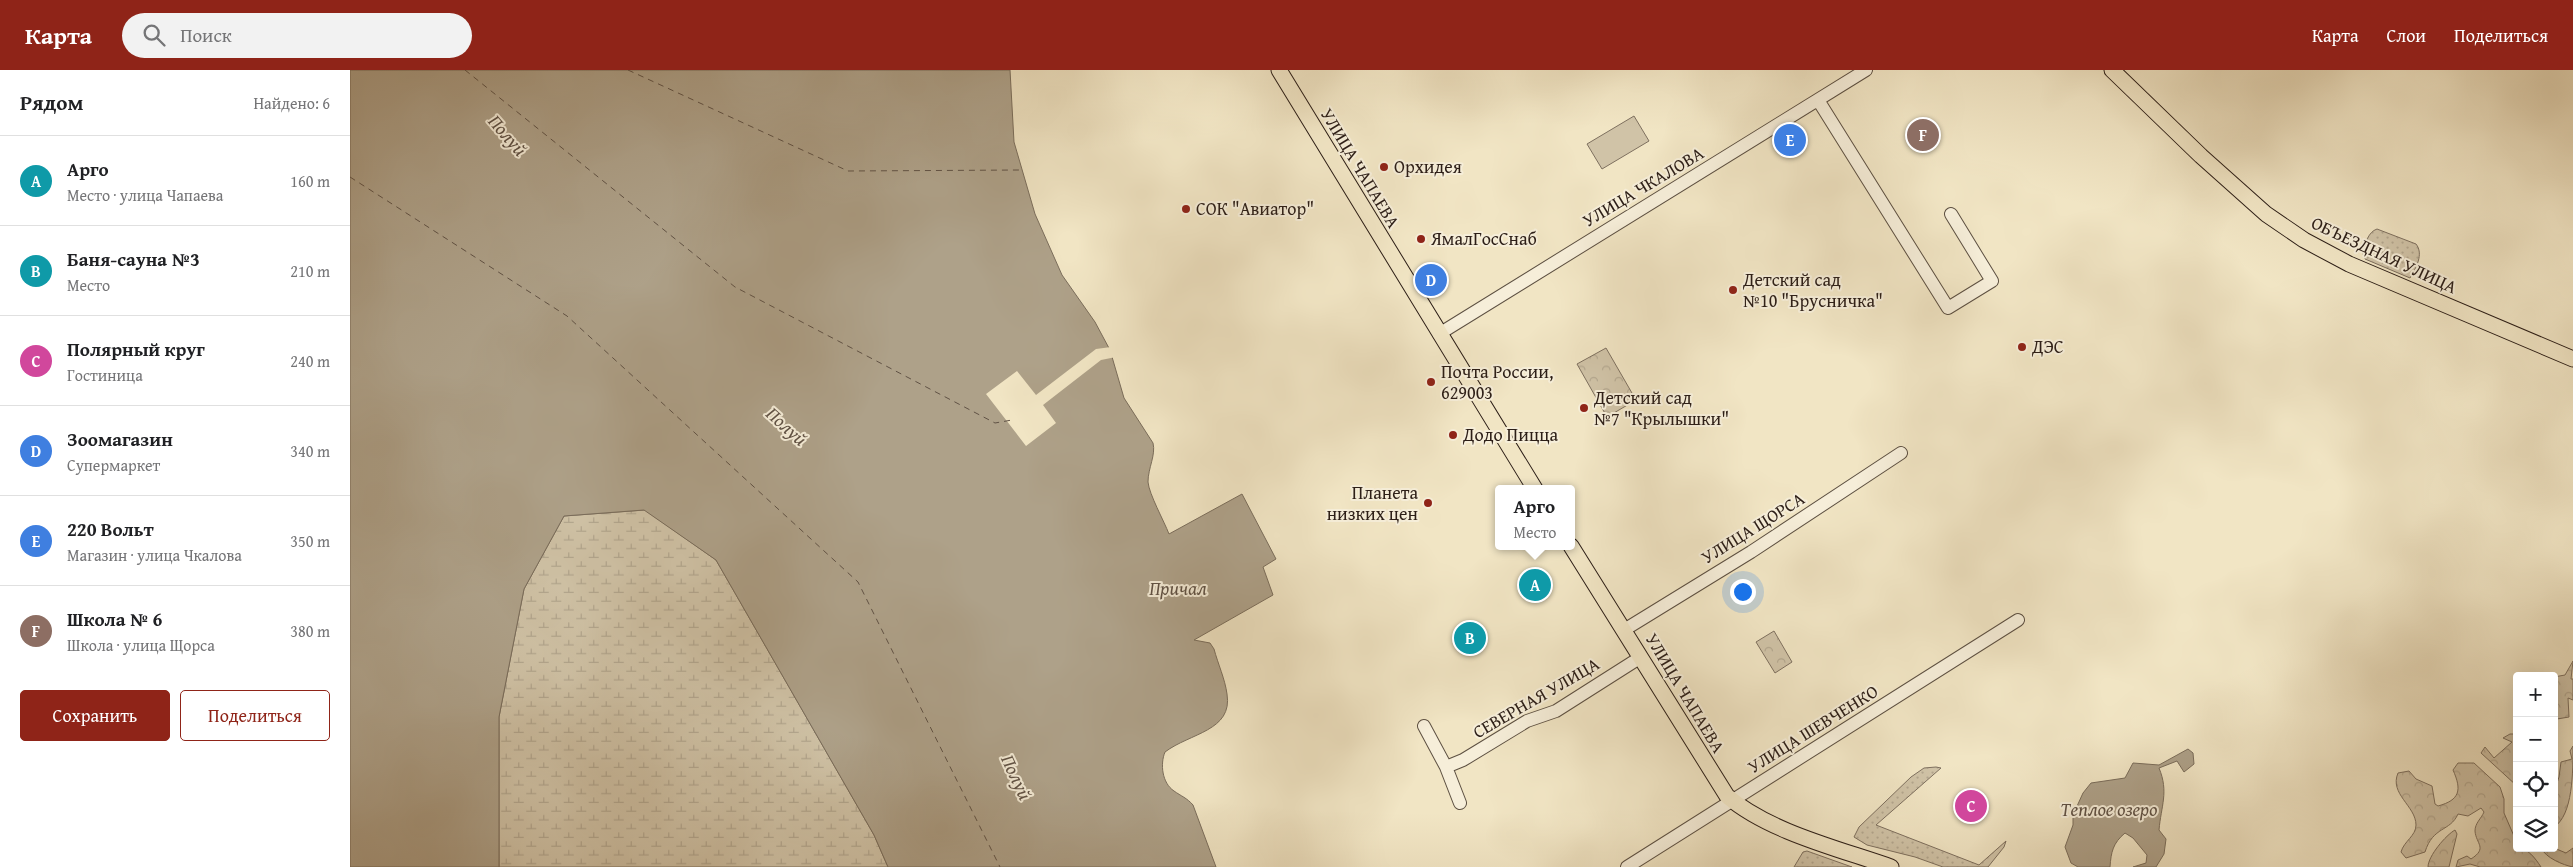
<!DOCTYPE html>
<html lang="ru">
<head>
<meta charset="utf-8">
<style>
  :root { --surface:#fff; --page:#f2f2f2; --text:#202124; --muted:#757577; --line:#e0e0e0; --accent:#8f2418 }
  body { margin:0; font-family:"Gentium Book Plus",serif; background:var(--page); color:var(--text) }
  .controls { position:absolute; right:15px; bottom:15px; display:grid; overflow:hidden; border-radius:5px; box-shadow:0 5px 20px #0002 }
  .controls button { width:45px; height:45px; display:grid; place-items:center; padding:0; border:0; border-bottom:1px solid var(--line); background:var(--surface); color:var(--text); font:25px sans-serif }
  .you { position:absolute; left:1392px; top:521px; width:18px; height:18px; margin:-12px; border:4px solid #fff; border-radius:50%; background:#1a73e8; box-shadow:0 0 0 8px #1a73e833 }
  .badge { display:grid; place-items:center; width:32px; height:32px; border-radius:50%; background:var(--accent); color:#fff; font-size:16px; font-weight:700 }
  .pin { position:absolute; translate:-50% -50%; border:2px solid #fff; box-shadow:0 1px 5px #0006 }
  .popup { position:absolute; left:1145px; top:415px; width:80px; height:65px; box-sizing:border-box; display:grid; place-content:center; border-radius:5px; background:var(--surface); filter:drop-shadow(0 1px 4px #0005); font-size:16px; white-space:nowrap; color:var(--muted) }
  .popup b { font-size:19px; color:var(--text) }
  .popup::after { content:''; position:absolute; left:50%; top:100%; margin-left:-10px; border:10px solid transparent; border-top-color:var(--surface) }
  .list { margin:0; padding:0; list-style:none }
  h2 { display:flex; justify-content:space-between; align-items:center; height:65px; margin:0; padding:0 20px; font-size:21px }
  h2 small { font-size:16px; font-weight:400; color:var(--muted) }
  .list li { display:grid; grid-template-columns:32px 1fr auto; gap:15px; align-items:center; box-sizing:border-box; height:90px; padding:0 20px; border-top:1px solid var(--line) }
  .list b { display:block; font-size:19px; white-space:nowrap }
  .list p { margin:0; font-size:16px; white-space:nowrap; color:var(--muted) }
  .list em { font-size:16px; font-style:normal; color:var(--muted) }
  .actions { display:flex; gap:10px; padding:15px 20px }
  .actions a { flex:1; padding:11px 0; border:1px solid var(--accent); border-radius:5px; text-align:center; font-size:18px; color:var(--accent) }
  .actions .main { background:var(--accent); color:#fff }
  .icon { flex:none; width:28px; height:28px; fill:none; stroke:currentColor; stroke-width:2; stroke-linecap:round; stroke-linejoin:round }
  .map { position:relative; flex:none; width:2223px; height:797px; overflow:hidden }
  header { display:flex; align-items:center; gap:30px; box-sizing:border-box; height:70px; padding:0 25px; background:var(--accent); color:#fff }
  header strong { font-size:24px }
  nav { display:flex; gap:28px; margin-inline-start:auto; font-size:18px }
  .search { width:350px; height:45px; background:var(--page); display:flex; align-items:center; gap:12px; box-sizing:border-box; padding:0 18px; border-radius:28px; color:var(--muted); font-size:19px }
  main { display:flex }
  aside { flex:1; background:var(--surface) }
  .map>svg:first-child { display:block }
  .grass { fill:url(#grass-dots); stroke:#7e705f }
  .forest { fill:url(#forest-crowns); stroke:#7e705f }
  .wetland { fill:url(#wetland-marsh); stroke:#7e705f }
  .pitch { fill:#d0c3a7; stroke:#7e705f }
  .water { fill:#aea189; stroke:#7a6d5b }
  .pier { fill:#f1e5c4 }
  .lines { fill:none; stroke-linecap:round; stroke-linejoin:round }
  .ferry { stroke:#605245; stroke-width:1; stroke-dasharray:6 5; stroke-linecap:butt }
  .minor-casing { stroke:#5d5042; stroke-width:14 }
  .major-casing { stroke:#2c1e17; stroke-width:17 }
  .minor { stroke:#f6eed9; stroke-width:12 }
  .major { stroke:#f1e5c4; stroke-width:15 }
  .poi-dot { fill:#8f2418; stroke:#f6eed9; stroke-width:2 }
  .labels { text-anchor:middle; stroke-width:4; stroke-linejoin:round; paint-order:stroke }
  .poi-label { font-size:18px; fill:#2c1e17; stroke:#f6eed9; text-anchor:start }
  .street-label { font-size:18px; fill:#2c1e17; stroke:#f6eed9 }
  .water-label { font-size:19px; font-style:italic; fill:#605245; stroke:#f6eed9 }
</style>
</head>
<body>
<header>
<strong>Карта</strong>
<div class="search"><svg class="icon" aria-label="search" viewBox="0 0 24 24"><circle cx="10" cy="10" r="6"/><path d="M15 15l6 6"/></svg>Поиск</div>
<nav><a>Карта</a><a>Слои</a><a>Поделиться</a></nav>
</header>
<main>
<aside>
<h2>Рядом<small>Найдено: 6</small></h2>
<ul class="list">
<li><span class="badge" style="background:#0f9aa8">A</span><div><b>Арго</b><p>Место · улица Чапаева</p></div><em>160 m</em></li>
<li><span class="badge" style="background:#0f9aa8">B</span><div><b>Баня-сауна №3</b><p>Место</p></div><em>210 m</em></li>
<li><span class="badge" style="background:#d1479c">C</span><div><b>Полярный круг</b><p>Гостиница</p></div><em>240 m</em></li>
<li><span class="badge" style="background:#3f7fe0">D</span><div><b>Зоомагазин</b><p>Супермаркет</p></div><em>340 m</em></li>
<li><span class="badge" style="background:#3f7fe0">E</span><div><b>220 Вольт</b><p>Магазин · улица Чкалова</p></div><em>350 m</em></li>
<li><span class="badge" style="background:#8d6e63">F</span><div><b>Школа № 6</b><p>Школа · улица Щорса</p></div><em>380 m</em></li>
</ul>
<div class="actions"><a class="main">Сохранить</a><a>Поделиться</a></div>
</aside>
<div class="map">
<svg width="2223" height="797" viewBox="0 0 2223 797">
  <defs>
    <pattern id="grass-dots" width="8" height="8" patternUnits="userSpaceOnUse" patternTransform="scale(1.25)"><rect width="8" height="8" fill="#d0c3a7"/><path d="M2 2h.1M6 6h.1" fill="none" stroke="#b3a78f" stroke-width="1.8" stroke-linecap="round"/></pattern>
    <pattern id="forest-crowns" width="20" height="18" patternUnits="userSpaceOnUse" patternTransform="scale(1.25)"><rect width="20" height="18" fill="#d0c3a7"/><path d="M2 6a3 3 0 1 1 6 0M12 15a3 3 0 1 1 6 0" fill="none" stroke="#b3a78f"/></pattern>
    <pattern id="wetland-marsh" width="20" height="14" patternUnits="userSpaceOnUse" patternTransform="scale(1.25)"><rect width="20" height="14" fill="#d0c3a7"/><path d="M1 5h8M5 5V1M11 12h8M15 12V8" fill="none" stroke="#b3a78f"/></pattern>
  </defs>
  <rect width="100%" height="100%" fill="#f1e5c4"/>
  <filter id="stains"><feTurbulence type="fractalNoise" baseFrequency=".004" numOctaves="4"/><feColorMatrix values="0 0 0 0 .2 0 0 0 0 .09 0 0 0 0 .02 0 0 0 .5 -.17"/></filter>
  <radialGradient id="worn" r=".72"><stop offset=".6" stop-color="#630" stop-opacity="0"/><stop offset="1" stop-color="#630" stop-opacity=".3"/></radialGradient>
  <path class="grass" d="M2027,159L2066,174C2074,184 2066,198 2060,208L2015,189L2012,181C2016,173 2018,162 2027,159Z
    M1586,697L1591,698L1526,755L1629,795L1656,771L1654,777L1638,797H1593L1565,787L1517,775L1504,767L1509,757L1561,707L1574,698Z
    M1457,781L1502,797H1444L1453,782Z"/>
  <path class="forest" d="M1256,278L1286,330L1257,347L1227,294Z
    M1424,561L1442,592L1425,603L1406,572Z
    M2223,591L2221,609H2223V630L2218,628L2219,647L2207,649L2204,654V607L2215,605Z
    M2160,664H2167V716L2131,683L2135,677L2144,688L2162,672L2153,668Z
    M2223,676C2223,702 2223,745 2204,757V722L2209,707L2211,692L2222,689L2220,681Z
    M2108,693H2124L2150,717L2154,729V743L2167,773V778C2178,778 2185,788 2191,797H2130L2120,794L2106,797L2108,790L2117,786L2121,789C2138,778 2126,774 2125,761C2125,753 2131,749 2134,742L2131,738L2118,746L2108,744C2100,762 2083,756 2075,782L2056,788L2051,782C2054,771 2066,766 2066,755C2066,736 2039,724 2048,703L2059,701L2066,709L2082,716L2085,734L2088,736C2110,730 2112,720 2103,700Z
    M2105,760L2107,764L2099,797H2078C2078,786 2096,765 2105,760Z
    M2191,778H2204L2216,783L2223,778V797C2213,795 2196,788 2191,778Z"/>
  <path class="wetland" d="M295,440L366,490L524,765L538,797H149V647L174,519L214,446Z"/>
  <path class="pitch" d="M1284,46L1299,71L1252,99L1237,74Z"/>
  <path class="water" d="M0,0H660L664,72L685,144L712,205L745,252L760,280L774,328L803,373C806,385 798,398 798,412C799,424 814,451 819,464L892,424L926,489L913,497L923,525L844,570L860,573L864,579C868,594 875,609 877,624C883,661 840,663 815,682C810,694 812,713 824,721C831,726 837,728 843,735L866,797H538L524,765L366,490L294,440L214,446L174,519L149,647V797H0Z
    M1838,679L1843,683L1844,694L1834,702L1827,691L1809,698C1819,722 1811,736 1809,760L1816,769L1814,784L1806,797H1783L1796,793L1797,785L1783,768L1775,763C1763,773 1761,782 1760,797H1728L1721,793L1715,777L1723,755V745L1733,723L1741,713L1775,708L1783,693L1809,695Z"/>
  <path class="pier" d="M761,277L766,287L751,290L693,335L706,353L676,376L636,324L667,301L686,325L746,279Z"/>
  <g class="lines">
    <path class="ferry" d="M115,0L385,217L645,353L662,350
      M278,0L498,101L671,100
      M0,107L217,246L508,512L650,797"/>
    <g class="minor-casing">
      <path id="minor" d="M1468,30L1598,238L1642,211L1601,144
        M1089,264L1516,0
        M1274,560L1401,482L1551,383
        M1074,656L1096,697L1110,733
        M1096,697L1113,690L1177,651L1206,641L1291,587
        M1277,797L1668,550"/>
    </g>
    <g class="major-casing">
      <path id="major" d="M929,0L1185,419
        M1762,0L1851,86L1916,144L1954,170L1999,194L2223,289
        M1221,476L1377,726C1419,762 1490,779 1541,797"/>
    </g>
    <use href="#minor" class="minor"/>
    <use href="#major" class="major"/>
  </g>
  <g class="poi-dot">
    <circle cx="1034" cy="97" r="5"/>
    <circle cx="836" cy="139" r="5"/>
    <circle cx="1071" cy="169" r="5"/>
    <circle cx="1383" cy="220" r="5"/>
    <circle cx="1672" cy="277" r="5"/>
    <circle cx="1081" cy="312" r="5"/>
    <circle cx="1234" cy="338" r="5"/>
    <circle cx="1103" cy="365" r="5"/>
    <circle cx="1078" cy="433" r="5"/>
  </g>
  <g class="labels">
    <g class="poi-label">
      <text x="1044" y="103">Орхидея</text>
      <text x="846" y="145">СОК "Авиатор"</text>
      <text x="1081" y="175">ЯмалГосСнаб</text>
      <text x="1393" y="216">Детский сад<tspan x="1393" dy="21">№10 "Брусничка"</tspan></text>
      <text x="1682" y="283">ДЭС</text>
      <text x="1091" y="308">Почта России,<tspan x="1091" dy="21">629003</tspan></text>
      <text x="1244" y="334">Детский сад<tspan x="1244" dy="21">№7 "Крылышки"</tspan></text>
      <text x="1113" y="371">Додо Пицца</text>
      <text x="1068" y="429" text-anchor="end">Планета<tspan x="1068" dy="21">низких цен</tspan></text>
    </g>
    <g class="street-label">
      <text transform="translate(1010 98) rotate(59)" y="6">УЛИЦА ЧАПАЕВА</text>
      <text transform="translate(1293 117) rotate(-31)" y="6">УЛИЦА ЧКАЛОВА</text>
      <text transform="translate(2034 185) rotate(25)" y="6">ОБЪЕЗДНАЯ УЛИЦА</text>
      <text transform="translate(1403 458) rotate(-32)" y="6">УЛИЦА ЩОРСА</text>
      <text transform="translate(1335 623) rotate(59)" y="6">УЛИЦА ЧАПАЕВА</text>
      <text transform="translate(1186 628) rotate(-30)" y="6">СЕВЕРНАЯ УЛИЦА</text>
      <text transform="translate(1463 659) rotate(-32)" y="6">УЛИЦА ШЕВЧЕНКО</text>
    </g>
    <g class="water-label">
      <text transform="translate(158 65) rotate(49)" y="7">Полуй</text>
      <text transform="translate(437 356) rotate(42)" y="7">Полуй</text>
      <text x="828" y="525">Причал</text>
      <text transform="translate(667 707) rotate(65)" y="7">Полуй</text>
      <text x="1759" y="746">Теплое озеро</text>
    </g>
  </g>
  <rect width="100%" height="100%" filter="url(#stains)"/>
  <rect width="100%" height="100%" fill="url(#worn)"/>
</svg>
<div class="controls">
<button>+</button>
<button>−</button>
<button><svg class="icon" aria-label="locate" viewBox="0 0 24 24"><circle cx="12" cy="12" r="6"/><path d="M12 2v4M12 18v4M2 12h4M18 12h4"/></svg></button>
<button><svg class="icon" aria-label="layers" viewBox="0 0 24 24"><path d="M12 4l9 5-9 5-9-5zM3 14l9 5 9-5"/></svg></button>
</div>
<div class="you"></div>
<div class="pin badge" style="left:1185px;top:515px;background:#0f9aa8">A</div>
<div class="popup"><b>Арго</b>Место</div>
<div class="pin badge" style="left:1120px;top:568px;background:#0f9aa8">B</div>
<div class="pin badge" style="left:1621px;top:736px;background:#d1479c">C</div>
<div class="pin badge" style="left:1081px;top:210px;background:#3f7fe0">D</div>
<div class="pin badge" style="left:1440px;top:70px;background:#3f7fe0">E</div>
<div class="pin badge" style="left:1573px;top:65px;background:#8d6e63">F</div>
</div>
</main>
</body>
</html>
